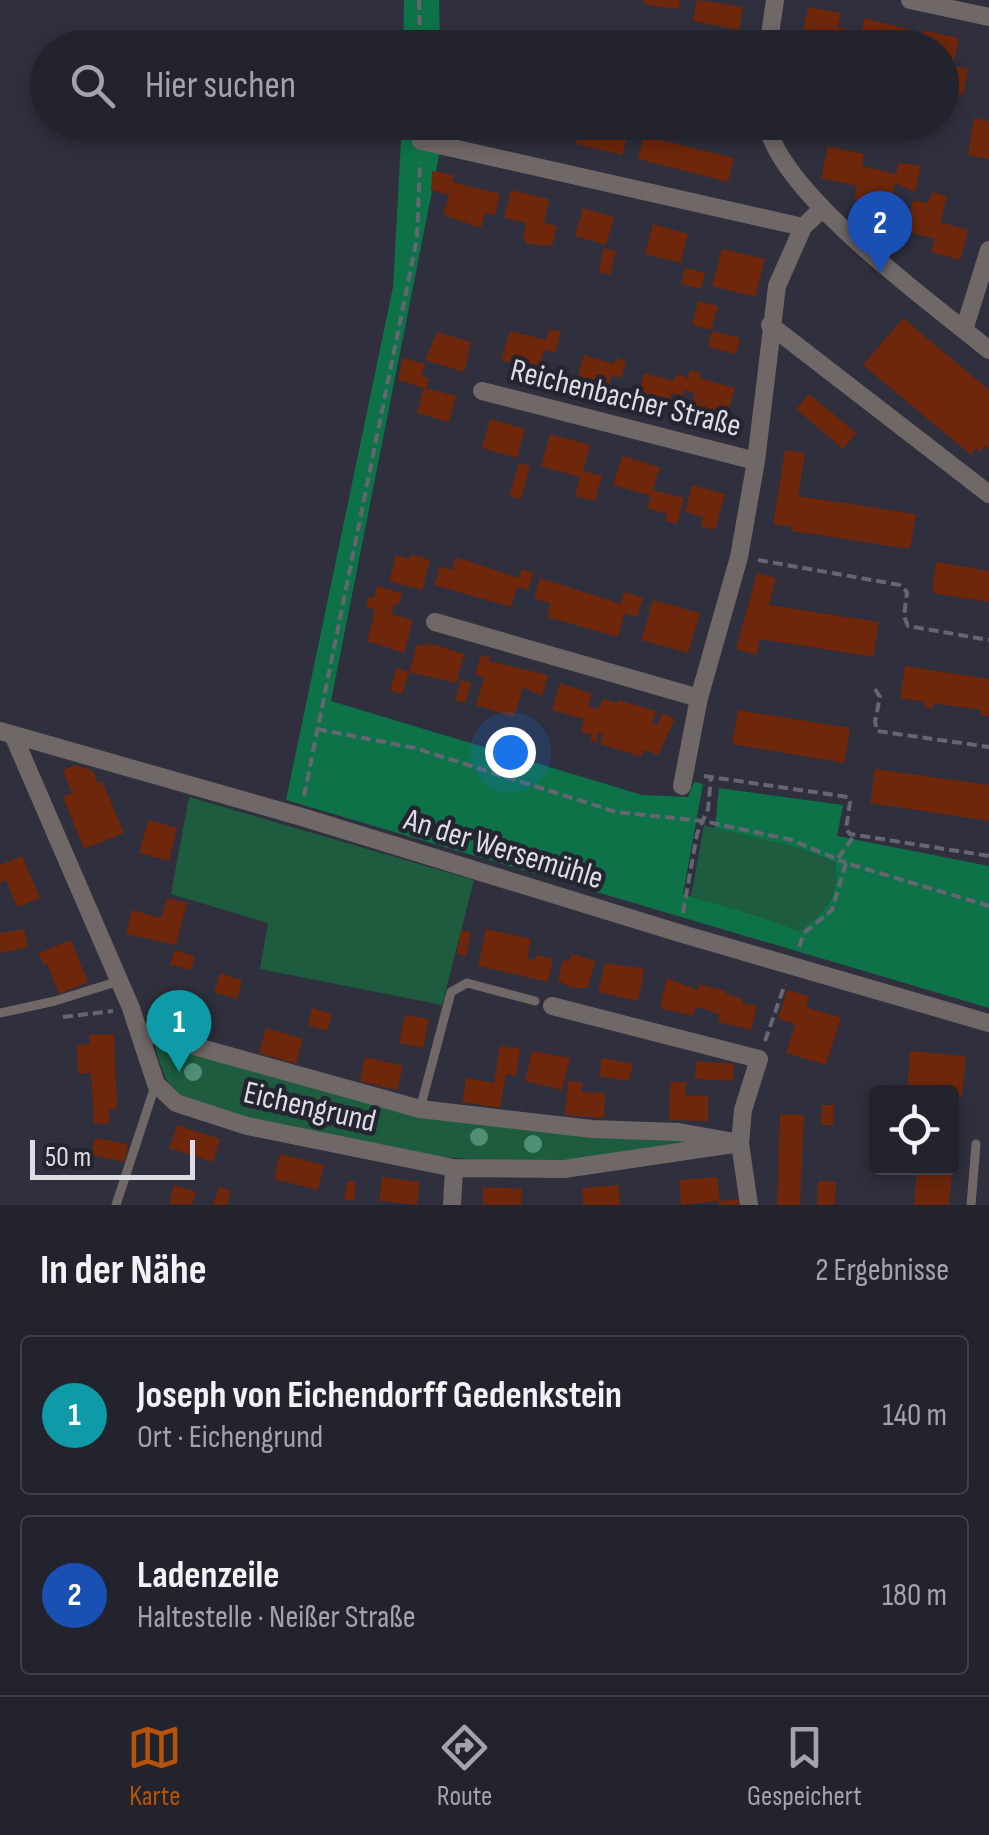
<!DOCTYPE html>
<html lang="de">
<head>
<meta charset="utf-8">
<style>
  :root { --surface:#23232e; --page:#2f2f3a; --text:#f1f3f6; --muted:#a3a4aa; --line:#40404a; --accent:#b45309 }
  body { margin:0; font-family:"Sofia Sans Condensed",sans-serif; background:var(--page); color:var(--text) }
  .controls { position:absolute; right:30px; bottom:30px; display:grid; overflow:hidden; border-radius:10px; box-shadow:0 5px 15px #0003 }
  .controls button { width:90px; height:90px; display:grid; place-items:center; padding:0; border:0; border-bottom:2px solid var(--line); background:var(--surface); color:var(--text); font:50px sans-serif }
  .scale { position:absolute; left:30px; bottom:25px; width:165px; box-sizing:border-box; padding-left:10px; border:5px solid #dddde6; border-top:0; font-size:28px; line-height:35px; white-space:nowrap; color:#dddde6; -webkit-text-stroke:8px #252532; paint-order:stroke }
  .you { position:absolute; left:510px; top:752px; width:35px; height:35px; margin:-25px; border:8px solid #fff; border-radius:50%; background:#1a73e8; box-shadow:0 0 0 15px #1a73e833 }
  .badge { display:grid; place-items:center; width:65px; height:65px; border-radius:50%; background:var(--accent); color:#fff; font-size:32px; font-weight:700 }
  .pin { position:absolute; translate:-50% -82px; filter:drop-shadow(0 2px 5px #0008) }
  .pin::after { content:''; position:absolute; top:52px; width:35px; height:30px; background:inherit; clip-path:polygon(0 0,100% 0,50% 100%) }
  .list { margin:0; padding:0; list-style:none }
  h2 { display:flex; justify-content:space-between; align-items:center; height:130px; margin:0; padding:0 40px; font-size:42px }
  h2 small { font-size:32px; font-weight:400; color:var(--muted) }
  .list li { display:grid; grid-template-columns:65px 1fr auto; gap:30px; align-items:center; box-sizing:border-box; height:160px; margin:0 20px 20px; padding:0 20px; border:2px solid var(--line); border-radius:10px }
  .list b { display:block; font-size:38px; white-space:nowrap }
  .list p { margin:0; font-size:32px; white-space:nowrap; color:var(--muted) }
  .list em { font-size:32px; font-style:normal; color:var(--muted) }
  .icon { flex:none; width:55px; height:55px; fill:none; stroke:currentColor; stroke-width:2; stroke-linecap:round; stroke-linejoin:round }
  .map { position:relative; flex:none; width:989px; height:1205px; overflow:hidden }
  .search { position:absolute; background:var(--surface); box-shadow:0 5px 15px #0003; left:30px; right:30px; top:30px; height:110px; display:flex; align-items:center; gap:25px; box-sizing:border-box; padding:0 35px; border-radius:55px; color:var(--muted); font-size:38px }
  .sheet { height:490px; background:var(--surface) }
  nav { display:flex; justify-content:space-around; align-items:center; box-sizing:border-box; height:140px; border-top:2px solid var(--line); background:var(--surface); font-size:28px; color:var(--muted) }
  nav a { display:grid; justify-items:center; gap:5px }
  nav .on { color:var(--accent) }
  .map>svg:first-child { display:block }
  .green { fill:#1d5c3e }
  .forest { fill:#0e7248 }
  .building { fill:#6e270a }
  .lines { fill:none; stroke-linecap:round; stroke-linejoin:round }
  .path { stroke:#666672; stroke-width:4; stroke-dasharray:10 5; stroke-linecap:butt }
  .lane { stroke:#706767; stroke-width:9 }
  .street { stroke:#706767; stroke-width:18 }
  .tree { fill:#4f9075 }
  .labels { text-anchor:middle; stroke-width:9; stroke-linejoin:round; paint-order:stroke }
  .street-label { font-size:32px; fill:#dddde6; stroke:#252532 }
</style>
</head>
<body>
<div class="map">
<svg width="989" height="1205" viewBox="0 0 989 1205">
  <rect width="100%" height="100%" fill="#2f2f3d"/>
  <path class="green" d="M189,797L474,880L442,1005L260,969L268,923L171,894Z
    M704,825L799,848L835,862C839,902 826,907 800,933L691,896Z
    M164,1045L420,1113L684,1138L687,1143C606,1162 520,1165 437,1156C392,1151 347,1139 303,1130C271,1124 204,1111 178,1094C165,1085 160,1062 155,1047Z"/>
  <path class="forest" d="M404,0H439L440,47H403Z
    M402,123H440V151L331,701L642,795L688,797L694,782L703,784L683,894L763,918L800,932C826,908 839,902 835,862L799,848L715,828L719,788L843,805L837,836L989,866V1008L286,800L393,287Z"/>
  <path class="building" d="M641,0H680L678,9L648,5Z
    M697,0L743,7L739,30L693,21Z
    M808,7L841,13L838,27L847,29L843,48H833L834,38L802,35Z
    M864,18L912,30L908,48H858Z
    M923,30L959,38L953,67L942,64V48H919Z
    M956,66L968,69L963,95L951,92Z
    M974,118L989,121V159L968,155Z
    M518,122H551L547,138L517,130Z
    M582,122L627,135L622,155L576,144Z
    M800,122H821L819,135L799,132Z
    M644,136L734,158L728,182L638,159Z
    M828,146L864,154L862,166L896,174L898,163L921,166L915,192L895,183L890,206L854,199L857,186L821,178Z
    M432,171L454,175L452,182L500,194L495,215L485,213L481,228L443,215L449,195L431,190Z
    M511,190L549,199L544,223L557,226L552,246L527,244L523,237L526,223L504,218Z
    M933,192L947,196L940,222L968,230L960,260L931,252L935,239L905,231L913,200L927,203Z
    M583,208L614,217L606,245L575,236Z
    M653,224L688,234L681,263L645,254Z
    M604,248L616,251L610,275L599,272Z
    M722,249L765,259L755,297L712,286Z
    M685,268L705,273L701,289L681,284Z
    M698,301L718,306L711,330L692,325Z
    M903,318L989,390V448L986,445L981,452L976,448L971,455L863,365Z
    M549,329L561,332L555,353L544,350L538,371L501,360L510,331L546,340Z
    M712,331L740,338L736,354L708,347Z
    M437,332L471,342L464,372L425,360Z
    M584,355L614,364L616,358L626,361L621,378L612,375L607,390L577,380Z
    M403,358L425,364L421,376L429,378L426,388L456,396L449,422L417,413L424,388L398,380Z
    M690,370L701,373L699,378L735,388L727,416L691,406L695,393L685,390L683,396L672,393L668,407L637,399L644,373L674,381L676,374L688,378Z
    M809,394L856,433L843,449L796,409Z
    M490,419L525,429L517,458L482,448Z
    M550,434L590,445L583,471L602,476L595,501L575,496L580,477L541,466Z
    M785,450L805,453L798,496L916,514L910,549L792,531L793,527L773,524Z
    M622,456L660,467L653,490L684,498L677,524L665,521L667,514L647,508L651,496L613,485Z
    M519,463L530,466L521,499L509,496Z
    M692,485L725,494L715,530L701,526L703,517L685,512Z
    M411,554L430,560L422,590L389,581L396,555L410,559Z
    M456,557L519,578L522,569L534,573L528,590L517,587L511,607L434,585L440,566L452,570Z
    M936,562L989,571V602L932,593Z
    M757,573L776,578L769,605L879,622L873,657L760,639L756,655L736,649Z
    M540,578L621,604L624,592L643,598L637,617L624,613L618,637L547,617L550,603L534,599Z
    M377,586L402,593L399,605L394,604L391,614L413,620L404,653L367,641L375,610L366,607L369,596L374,598Z
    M653,600L700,613L688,653L641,640Z
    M428,643L464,654L456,683L409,672L402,694L390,690L396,668L409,672L417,644L427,646Z
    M481,655L489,657V661L548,675L542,696L523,687L514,717L476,705L484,677L475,674Z
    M905,666L989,679V716L980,715L981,710L934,703V708L924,707L925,702L900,698Z
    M461,680L471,683L465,703L455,700Z
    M560,683L592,694L588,706L598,709L603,699L617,703L618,700L656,711L652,723L658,725L662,713L675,719L658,755L644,750L642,757L600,744L603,734L599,732L596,742L590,741L592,735L581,732L584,719L552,710Z
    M738,710L850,728L844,763L732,744Z
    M76,765L93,771L97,783L102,781L124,833L84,849L63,797L72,793L63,770Z
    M875,769L989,785V821L870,803Z
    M148,820L177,828L169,861L139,853Z
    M22,856L40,898L17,907L6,880L0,883V865Z
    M167,898L187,903L176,945L126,934L132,910L161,918Z
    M24,929L28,947L0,953V933Z
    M486,929L531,939L527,958L535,960L536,955L553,959L548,982L478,966Z
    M461,930L471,932L466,956L457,954Z
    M71,940L88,982L59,994L47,963L43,964L38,953Z
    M174,950L195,956L191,970L170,965Z
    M573,954L595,961L588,988H573L558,981L563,960L568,961Z
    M605,963L642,968L644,973L638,1001L598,992Z
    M220,973L242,980L237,999L214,992Z
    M667,978L697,990L699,984L726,991V994L743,999L742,1003L757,1006L751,1030L718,1022L720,1015L708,1010L695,1007L693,1016L660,1008Z
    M787,990L809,996L806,1007L841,1018L826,1065L786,1053L795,1024L778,1019Z
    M170,995L206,1008L197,1031L161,1018Z
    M312,1008L332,1014L327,1031L308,1025Z
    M405,1015L429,1019L423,1048L399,1043Z
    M266,1028L303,1039L296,1064L259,1053Z
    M114,1034L117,1109H109V1123L94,1124L91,1073L78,1074L77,1045L90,1044L89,1035Z
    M500,1046L520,1049L516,1076L506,1074L500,1108L462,1102L466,1078L494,1083Z
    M532,1051L570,1058L562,1090L525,1081Z
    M910,1051L966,1056L962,1097L952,1096V1092H907Z
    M365,1057L403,1066L397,1090L360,1081Z
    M602,1058L633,1064L629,1081L599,1076Z
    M696,1061L734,1064L733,1081L695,1079Z
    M568,1081L582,1082V1092L605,1093L604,1118L565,1115Z
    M670,1082H686L685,1095L708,1096V1121L669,1120Z
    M822,1105H834L833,1125H821Z
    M780,1114L804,1115L800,1205H777Z
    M177,1125L220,1139L213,1162L169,1148Z
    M95,1138L128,1144L125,1162L91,1155Z
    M280,1154L324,1165L318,1190L274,1179Z
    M917,1168H952L949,1205H914Z
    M382,1177L420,1182L417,1205L379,1201Z
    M717,1177L720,1201L738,1199L739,1205H719L718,1201L681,1205L679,1180Z
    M347,1181L356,1182L354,1201L344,1199Z
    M818,1181L836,1182L835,1205H817Z
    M174,1185L196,1192L192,1205L169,1204Z
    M619,1185L620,1205H583L582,1188Z
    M219,1187L231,1190L227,1205H213Z
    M483,1187L522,1189L521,1205H483Z"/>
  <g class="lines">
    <path class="path" d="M419,0L420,48
      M758,560L900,585L907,592L904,616L908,626L989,640
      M875,689L880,697L875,721L877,731L989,747
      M317,729L415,748L616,812L703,821L792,840L846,863
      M704,776L848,797L850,802L846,829L850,834L989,856
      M304,796L417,238L420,162
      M838,858L854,836
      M683,913L697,834L708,809L711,777
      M799,947L804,933L832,910L846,863L989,906
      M63,1017L113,1011
      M765,1041L785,984"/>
    <path class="lane" d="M0,1013L55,1001L119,981
      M420,1109L451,992L467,983L535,1001
      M116,1205L155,1086
      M971,1205L976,1144"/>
    <path class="street" d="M910,0L989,17
      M768,48L775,0
      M767,122C776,191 933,304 989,350
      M421,141L803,227
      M770,325L989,494
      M964,330L989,250
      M482,391L756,461
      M435,622L699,698
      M0,731L302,817L679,933L989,1023
      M13,735L131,1008L156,1084L176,1103L247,1126L454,1168L564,1169L740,1143L749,1205
      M682,786L699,698L739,557L756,461L777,286L803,227L822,209
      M140,1031L420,1109L592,1129L679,1132L740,1143L743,1110L759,1059L552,1006
      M452,1205L454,1168"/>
  </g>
  <g class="tree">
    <circle cx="193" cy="1072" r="9"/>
    <circle cx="342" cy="1116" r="9"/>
    <circle cx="479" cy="1137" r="9"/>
    <circle cx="533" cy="1144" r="9"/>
  </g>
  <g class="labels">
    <g class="street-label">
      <text transform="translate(626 397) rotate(14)" y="11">Reichenbacher Straße</text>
      <text transform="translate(504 848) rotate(17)" y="11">An der Wersemühle</text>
      <text transform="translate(310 1106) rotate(13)" y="11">Eichengrund</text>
    </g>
  </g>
</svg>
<div class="controls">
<button><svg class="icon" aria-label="locate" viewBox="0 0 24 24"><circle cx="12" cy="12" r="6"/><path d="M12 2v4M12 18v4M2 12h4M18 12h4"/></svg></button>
</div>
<div class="scale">50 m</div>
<div class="you"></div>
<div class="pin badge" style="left:179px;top:1072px;background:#0f9aa8">1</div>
<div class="pin badge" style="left:880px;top:273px;background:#1a4fb4">2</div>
<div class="search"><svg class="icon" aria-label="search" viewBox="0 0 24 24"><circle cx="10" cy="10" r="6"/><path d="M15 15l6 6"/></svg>Hier suchen</div>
</div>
<section class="sheet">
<h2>In der Nähe<small>2 Ergebnisse</small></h2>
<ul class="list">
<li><span class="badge" style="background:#0f9aa8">1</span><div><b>Joseph von Eichendorff Gedenkstein</b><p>Ort · Eichengrund</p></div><em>140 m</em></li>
<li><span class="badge" style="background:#1a4fb4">2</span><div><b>Ladenzeile</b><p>Haltestelle · Neißer Straße</p></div><em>180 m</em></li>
</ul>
</section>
<nav>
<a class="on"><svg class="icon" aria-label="map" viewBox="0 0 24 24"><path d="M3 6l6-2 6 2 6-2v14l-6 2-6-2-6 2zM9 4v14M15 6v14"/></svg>Karte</a>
<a><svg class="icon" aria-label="directions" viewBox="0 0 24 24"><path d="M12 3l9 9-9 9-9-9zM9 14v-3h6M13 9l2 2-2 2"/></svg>Route</a>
<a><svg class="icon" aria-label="saved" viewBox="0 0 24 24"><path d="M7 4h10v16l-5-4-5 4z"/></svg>Gespeichert</a>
</nav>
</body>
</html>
